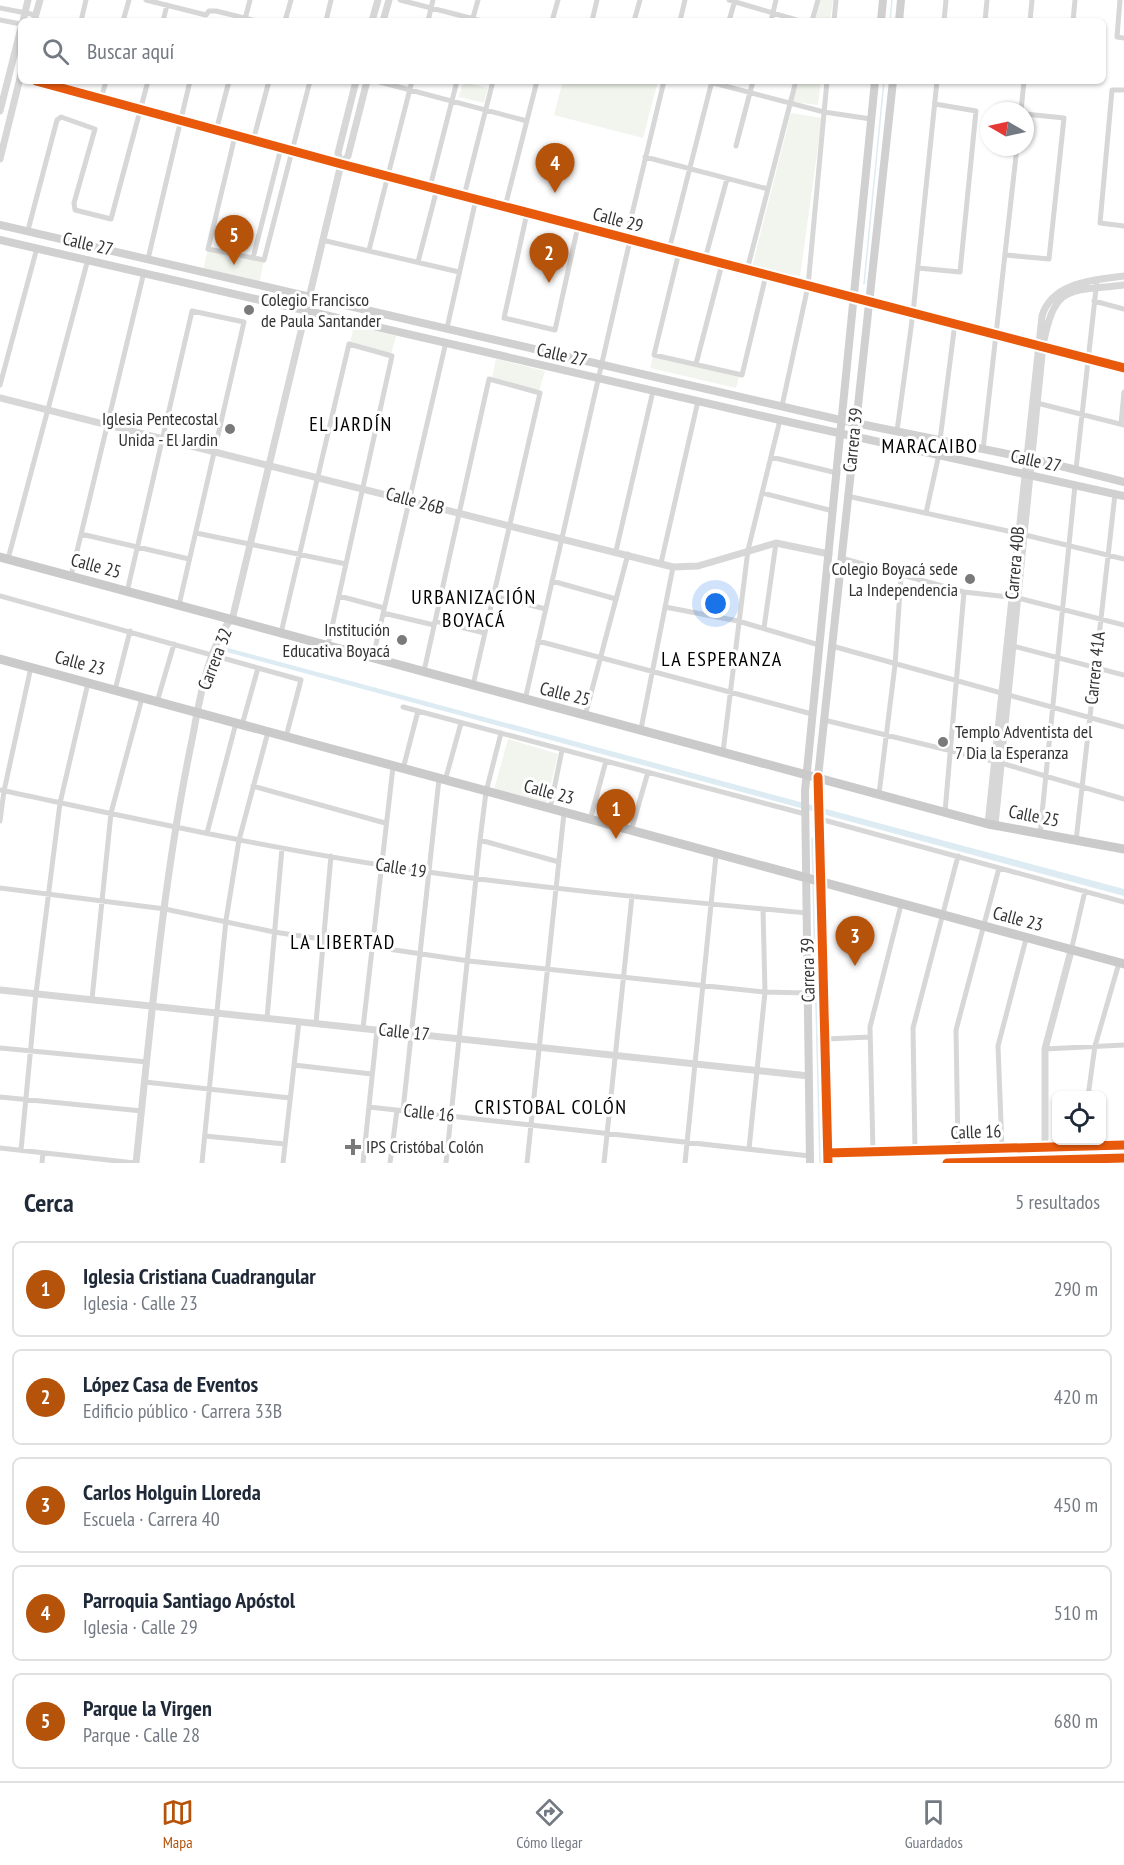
<!DOCTYPE html>
<html lang="es">
<head>
<meta charset="utf-8">
<style>
  :root { --surface:#fff; --page:#f2f2f3; --text:#1f2937; --muted:#747a83; --line:#e0e1e3; --accent:#b45309 }
  body { margin:0; font-family:"PT Sans Narrow",sans-serif; background:var(--page); color:var(--text) }
  .controls { position:absolute; right:18px; bottom:18px; display:grid; overflow:hidden; border-radius:9px; box-shadow:0 2px 4px #0004 }
  .controls button { width:54px; height:54px; display:grid; place-items:center; padding:0; border:0; border-bottom:2px solid var(--line); background:var(--surface); color:var(--text); font:30px sans-serif }
  .compass { position:absolute; left:980px; top:102px; width:54px; height:54px; border-radius:50%; background:var(--surface); box-shadow:0 2px 4px #0004; rotate:279deg }
  .you { position:absolute; left:716px; top:604px; width:21px; height:21px; margin:-15px; border:4px solid #fff; border-radius:50%; background:#1a73e8; box-shadow:0 0 0 9px #1a73e833 }
  .badge { display:grid; place-items:center; width:39px; height:39px; border-radius:50%; background:var(--accent); color:#fff; font-size:20px; font-weight:700 }
  .pin { position:absolute; translate:-50% -50px; filter:drop-shadow(0 2px 3px #0008) }
  .pin::after { content:''; position:absolute; top:32px; width:21px; height:18px; background:inherit; clip-path:polygon(0 0,100% 0,50% 100%) }
  .list { margin:0; padding:0; list-style:none }
  h2 { display:flex; justify-content:space-between; align-items:center; height:78px; margin:0; padding:0 24px; font-size:26px }
  h2 small { font-size:20px; font-weight:400; color:var(--muted) }
  .list li { display:grid; grid-template-columns:39px 1fr auto; gap:18px; align-items:center; box-sizing:border-box; height:96px; margin:0 12px 12px; padding:0 12px; border:2px solid var(--line); border-radius:9px }
  .list b { display:block; font-size:22px; white-space:nowrap }
  .list p { margin:0; font-size:20px; white-space:nowrap; color:var(--muted) }
  .list em { font-size:20px; font-style:normal; color:var(--muted) }
  .icon { flex:none; width:33px; height:33px; fill:none; stroke:currentColor; stroke-width:2; stroke-linecap:round; stroke-linejoin:round }
  .map { position:relative; flex:none; width:1124px; height:1163px; overflow:hidden }
  .search { position:absolute; background:var(--surface); box-shadow:0 2px 4px #0004; left:18px; right:18px; top:18px; height:66px; display:flex; align-items:center; gap:15px; box-sizing:border-box; padding:0 21px; border-radius:9px; color:var(--muted); font-size:22px }
  .sheet { height:618px; background:var(--surface) }
  nav { display:flex; justify-content:space-around; align-items:center; box-sizing:border-box; height:84px; border-top:2px solid var(--line); background:var(--surface); font-size:16px; color:var(--muted) }
  nav a { display:grid; justify-items:center; gap:3px }
  nav .on { color:var(--accent) }
  .map>svg:first-child { display:block }
  .green { fill:#f1f5ed }
  .water { fill:#ddebf3 }
  .lines { fill:none; stroke-linecap:round; stroke-linejoin:round }
  .stream { stroke:#ddebf3; stroke-width:1.5 }
  .minor { stroke:#d7d7d7; stroke-width:5 }
  .tertiary { stroke:#d7d7d7; stroke-width:7 }
  .secondary { stroke:#d0d0d0; stroke-width:8 }
  .primary { stroke:#cacaca; stroke-width:9 }
  .cycleway-casing { stroke:#fff; stroke-width:13 }
  .cycleway { stroke:#e8590c; stroke-width:9 }
  .poi-dot { fill:#7a7a7a; stroke:#fff; stroke-width:2 }
  .labels { text-anchor:middle; stroke-width:6; stroke-linejoin:round; paint-order:stroke }
  .street-label { font-size:18px; fill:#333; stroke:#fff }
  .poi-label { font-size:18px; fill:#333; stroke:#fff; text-anchor:start }
  .neighbourhood-label { font-size:20px; letter-spacing:1.5px; fill:#000; stroke:#fff }
</style>
</head>
<body>
<div class="map">
<svg width="1124" height="1163" viewBox="0 0 1124 1163">
  <rect width="100%" height="100%" fill="#fff"/>
  <path class="green" d="M821,0H833L830,21H815Z
    M563,81H658L643,138L554,115Z
    M799,81H821L818,105L793,102Z
    M463,82L488,88L484,103L459,97Z
    M791,113L822,118L800,276L752,267Z
    M208,249L264,260L259,284L203,271Z
    M354,326L396,336L391,355L350,343Z
    M653,357L739,377L736,388L650,368Z
    M496,359L545,371L539,391L492,378Z
    M508,739L558,754L546,804L494,790Z"/>
  <path class="water" d="M224,647L1124,889V896L223,651Z"/>
  <g class="lines">
    <path class="stream" d="M890,21L892,0
      M864,284L884,81
      M812,838L813,874
      M813,885L820,1163"/>
    <path class="minor" d="M146,0L206,15L209,11H216L257,21
      M400,0L482,21
      M729,0L800,21
      M1120,0L1117,37L1124,38
      M0,8L36,15
      M245,19L250,0
      M0,20L21,24
      M81,21L86,0
      M123,21L129,0
      M163,21L167,5
      M285,21L291,0
      M326,21L331,0
      M428,21L433,0
      M472,21L478,0
      M552,21L558,0
      M592,21L597,0
      M634,21L640,0
      M680,21L685,0
      M729,21L735,0
      M771,21L776,0
      M812,21L818,0
      M834,21L836,0
      M944,21L946,0
      M985,21L987,0
      M1030,21L1032,0
      M1073,21L1075,0
      M36,81L341,164L1124,368
      M376,81L527,121
      M706,81L824,112L871,119
      M1124,90H1112L1100,223L1124,226
      M101,99L106,81
      M1021,111L1024,81
      M216,131L229,81
      M235,136L208,249L264,260L310,81
      M253,141L269,81
      M736,146L753,81
      M645,157L768,189
      M430,187L457,81
      M464,196L493,81
      M505,207L537,81
      M527,213L504,318L555,330L578,226
      M28,230L57,120L61,117L95,129L74,203L75,210L111,219L148,81
      M626,239L664,81
      M322,240L459,272
      M369,250L412,81
      M669,250L712,81
      M679,252L654,355L742,375L766,275
      M1006,255L1049,259L1064,118L1025,114
      M253,258L281,148
      M148,259L190,81
      M705,259L727,179
      M418,262L437,189
      M918,268L960,272L976,111L935,104
      M747,270L796,81
      M1094,301L1124,309
      M447,328L476,199
      M696,364L722,264
      M0,385L37,248
      M1037,403L1124,425
      M782,406L808,286L827,81
      M1121,424L1124,392
      M897,431L913,313L937,81
      M940,440L955,323
      M983,450L1017,147
      M771,457L837,473
      M1076,469L1097,280
      M762,493L833,511
      M847,496L1017,533L1124,559
      M926,513L939,454
      M196,533L346,564
      M81,534L189,559
      M616,551L653,391
      M841,558L964,592L1018,598L1124,625
      M8,559L88,259
      M661,563L698,401
      M71,576L144,272
      M552,581L616,599
      M127,592L192,311L244,322L179,605
      M0,596L301,680L286,737
      M339,596L384,608
      M493,596L546,609
      M665,607L738,621L819,645
      M383,613L434,625
      M435,621L485,633
      M764,628L776,543
      M281,633L349,344L392,356L328,645
      M538,641L812,714
      M832,646L1124,727
      M1013,646L1124,675
      M373,657L446,342
      M424,671L489,379L540,393L473,685
      M115,690L130,631
      M525,700L630,240
      M157,702L174,644
      M403,707L805,814
      M585,716L628,554
      M824,720L1001,763L1124,799
      M242,725L258,668
      M641,729L673,567
      M723,752L748,550L780,420
      M403,769L418,711
      M445,781L461,723
      M253,786L385,823
      M0,790C142,820 284,852 428,872C553,890 680,901 806,913
      M879,794L895,665L901,576
      M550,809L562,750
      M945,812L964,592
      M820,819L1124,902
      M590,820L606,761
      M0,821L4,791L31,667
      M631,831L648,772
      M207,833L236,723
      M1040,834L1075,485
      M480,840L559,862
      M1076,841L1115,494
      M0,888L165,909L274,932L469,961L765,992L807,993
      M1071,951L1085,891
      M92,999L111,813L142,698
      M267,1018L282,848
      M316,1023L331,856
      M363,1028L393,767
      M826,1039L870,1037
      M0,1048L147,1062
      M1045,1049L1124,1045
      M294,1065L372,1074
      M145,1082L290,1098
      M1088,1096L1095,1046L1119,963
      M0,1097L142,1111
      M369,1107L810,1156
      M403,1110L439,779
      M205,1136L285,1144
      M0,1148L135,1163
      M1002,1148L998,1046L1026,939
      M749,1149L765,992L763,909
      M958,1149L956,1030L999,868
      M21,1150L36,993L60,803L88,683
      M915,1151L913,1028L958,856
      M873,1152L870,1027L901,905
      M42,1163L43,1153
      M202,1163L226,920L239,840L268,732
      M283,1163L299,1021
      M363,1163L377,1030
      M390,1163L397,1110
      M446,1163L480,840L486,792L501,733
      M527,1163L564,813
      M604,1163L632,896
      M685,1163L716,855"/>
    <path class="tertiary" d="M23,21L28,0
      M34,21L40,0
      M372,21L378,0
      M383,21L389,0
      M0,111L21,28
      M0,159L21,74
      M341,164L338,153L356,81
      M0,398L673,567L698,566L776,543L829,554
      M988,824L1042,316C1052,282 1094,280 1124,276
      M995,825L1043,345C1055,283 1068,292 1124,285
      M0,990L809,1076
      M828,1153L1124,1145
      M136,1163C151,1022 163,879 192,740C200,699 206,651 233,616L341,164L348,156L367,81
      M947,1163L1124,1158
      M1045,1163V1049L1071,951"/>
    <path class="secondary" d="M881,21L883,0
      M899,21L901,0
      M0,225L836,419L1037,460L1124,482
      M0,240L780,420L1124,496
      M810,1163L805,791L875,81
      M828,1163L818,777L893,81"/>
    <path class="primary" d="M0,557L988,824L1124,849
      M0,659L1124,964"/>
    <g class="cycleway-casing">
      <path id="cycleway" d="M36,81L341,164L1124,368
        M818,777L828,1163
        M828,1153L1124,1145
        M947,1163L1124,1158"/>
    </g>
    <use href="#cycleway" class="cycleway"/>
  </g>
  <g class="poi-dot">
    <circle cx="249" cy="310" r="6"/>
    <circle cx="230" cy="429" r="6"/>
    <circle cx="970" cy="579" r="6"/>
    <circle cx="402" cy="640" r="6"/>
    <circle cx="943" cy="742" r="6"/>
    <path d="M350 1138h6v6h6v6h-6v6h-6v-6h-6v-6h6z"/>
  </g>
  <g class="labels">
    <g class="street-label">
      <text transform="translate(618 220) rotate(15)" y="6">Calle 29</text>
      <text transform="translate(88 244) rotate(13)" y="6">Calle 27</text>
      <text transform="translate(562 355) rotate(13)" y="6">Calle 27</text>
      <text transform="translate(853 440) rotate(-84)" y="6">Carrera 39</text>
      <text transform="translate(1036 461) rotate(12)" y="6">Calle 27</text>
      <text transform="translate(415 501) rotate(15)" y="6">Calle 26B</text>
      <text transform="translate(1015 563) rotate(-85)" y="6">Carrera 40B</text>
      <text transform="translate(96 566) rotate(15)" y="6">Calle 25</text>
      <text transform="translate(215 659) rotate(-69)" y="6">Carrera 32</text>
      <text transform="translate(80 663) rotate(15)" y="6">Calle 23</text>
      <text transform="translate(1095 668) rotate(-84)" y="6">Carrera 41A</text>
      <text transform="translate(565 694) rotate(14)" y="6">Calle 25</text>
      <text transform="translate(549 792) rotate(15)" y="6">Calle 23</text>
      <text transform="translate(1034 816) rotate(11)" y="6">Calle 25</text>
      <text transform="translate(401 868) rotate(9)" y="6">Calle 19</text>
      <text transform="translate(1018 919) rotate(15)" y="6">Calle 23</text>
      <text transform="translate(808 970) rotate(-91)" y="6">Carrera 39</text>
      <text transform="translate(404 1032) rotate(6)" y="6">Calle 17</text>
      <text transform="translate(429 1113) rotate(6)" y="6">Calle 16</text>
      <text transform="translate(976 1132) rotate(-2)" y="6">Calle 16</text>
    </g>
    <g class="poi-label">
      <text x="261" y="306">Colegio Francisco<tspan x="261" dy="21">de Paula Santander</tspan></text>
      <text x="218" y="425" text-anchor="end">Iglesia Pentecostal<tspan x="218" dy="21">Unida - El Jardin</tspan></text>
      <text x="958" y="575" text-anchor="end">Colegio Boyacá sede<tspan x="958" dy="21">La Independencia</tspan></text>
      <text x="390" y="636" text-anchor="end">Institución<tspan x="390" dy="21">Educativa Boyacá</tspan></text>
      <text x="955" y="738">Templo Adventista del<tspan x="955" dy="21">7 Dia la Esperanza</tspan></text>
      <text x="366" y="1153">IPS Cristóbal Colón</text>
    </g>
    <g class="neighbourhood-label">
      <text x="351" y="431">EL JARDÍN</text>
      <text x="930" y="453">MARACAIBO</text>
      <text x="474" y="604">URBANIZACIÓN<tspan x="474" dy="23">BOYACÁ</tspan></text>
      <text x="722" y="666">LA ESPERANZA</text>
      <text x="343" y="949">LA LIBERTAD</text>
      <text x="551" y="1114">CRISTOBAL COLÓN</text>
    </g>
  </g>
</svg>
<div class="controls">
<button><svg class="icon" aria-label="locate" viewBox="0 0 24 24"><circle cx="12" cy="12" r="6"/><path d="M12 2v4M12 18v4M2 12h4M18 12h4"/></svg></button>
</div>
<svg class="compass" viewBox="-18 -18 36 36"><path d="M0-13l5 13h-10z" fill="#e53935"/><path d="M0 13l5-13h-10z" fill="#747a83"/></svg>
<div class="you"></div>
<div class="pin badge" style="left:616px;top:839px">1</div>
<div class="pin badge" style="left:549px;top:283px">2</div>
<div class="pin badge" style="left:855px;top:966px">3</div>
<div class="pin badge" style="left:555px;top:193px">4</div>
<div class="pin badge" style="left:234px;top:265px">5</div>
<div class="search"><svg class="icon" aria-label="search" viewBox="0 0 24 24"><circle cx="10" cy="10" r="6"/><path d="M15 15l6 6"/></svg>Buscar aquí</div>
</div>
<section class="sheet">
<h2>Cerca<small>5 resultados</small></h2>
<ul class="list">
<li><span class="badge">1</span><div><b>Iglesia Cristiana Cuadrangular</b><p>Iglesia · Calle 23</p></div><em>290 m</em></li>
<li><span class="badge">2</span><div><b>López Casa de Eventos</b><p>Edificio público · Carrera 33B</p></div><em>420 m</em></li>
<li><span class="badge">3</span><div><b>Carlos Holguin Lloreda</b><p>Escuela · Carrera 40</p></div><em>450 m</em></li>
<li><span class="badge">4</span><div><b>Parroquia Santiago Apóstol</b><p>Iglesia · Calle 29</p></div><em>510 m</em></li>
<li><span class="badge">5</span><div><b>Parque la Virgen</b><p>Parque · Calle 28</p></div><em>680 m</em></li>
</ul>
</section>
<nav>
<a class="on"><svg class="icon" aria-label="map" viewBox="0 0 24 24"><path d="M3 6l6-2 6 2 6-2v14l-6 2-6-2-6 2zM9 4v14M15 6v14"/></svg>Mapa</a>
<a><svg class="icon" aria-label="directions" viewBox="0 0 24 24"><path d="M12 3l9 9-9 9-9-9zM9 14v-3h6M13 9l2 2-2 2"/></svg>Cómo llegar</a>
<a><svg class="icon" aria-label="saved" viewBox="0 0 24 24"><path d="M7 4h10v16l-5-4-5 4z"/></svg>Guardados</a>
</nav>
</body>
</html>
